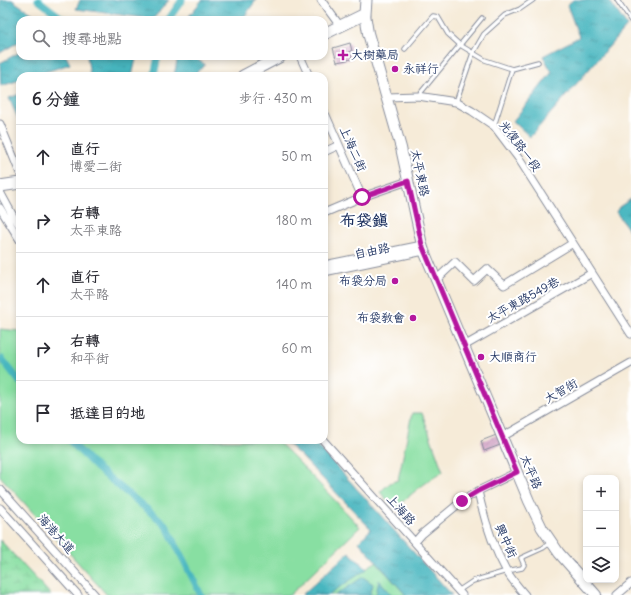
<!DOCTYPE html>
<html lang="zh-TW">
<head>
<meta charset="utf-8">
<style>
  :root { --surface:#fff; --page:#f2f2f3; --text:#2b2b33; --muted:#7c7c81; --line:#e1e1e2 }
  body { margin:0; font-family:Delius,"LXGW WenKai TC",sans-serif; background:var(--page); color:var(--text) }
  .controls { position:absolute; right:12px; bottom:12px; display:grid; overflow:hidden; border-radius:8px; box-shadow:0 2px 6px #0003 }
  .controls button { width:36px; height:36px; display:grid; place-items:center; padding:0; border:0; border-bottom:1px solid var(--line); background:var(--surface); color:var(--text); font:20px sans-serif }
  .stop { position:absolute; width:12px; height:12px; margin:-9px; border:3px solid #b5179e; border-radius:50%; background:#fff }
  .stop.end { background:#b5179e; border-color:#fff; box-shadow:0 1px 4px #0008 }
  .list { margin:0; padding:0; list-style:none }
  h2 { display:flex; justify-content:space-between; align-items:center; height:52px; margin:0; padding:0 16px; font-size:17px }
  h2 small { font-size:13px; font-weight:400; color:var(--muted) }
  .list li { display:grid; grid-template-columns:26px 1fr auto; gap:12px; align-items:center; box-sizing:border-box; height:64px; padding:0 16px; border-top:1px solid var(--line) }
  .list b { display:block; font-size:15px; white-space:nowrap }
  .list p { margin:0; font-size:13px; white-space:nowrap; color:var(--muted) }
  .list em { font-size:13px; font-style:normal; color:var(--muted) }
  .icon { flex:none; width:22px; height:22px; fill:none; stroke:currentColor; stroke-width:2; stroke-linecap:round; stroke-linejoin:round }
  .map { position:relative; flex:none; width:631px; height:595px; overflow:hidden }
  .search { position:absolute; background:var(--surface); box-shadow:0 2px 6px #0003; left:16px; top:16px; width:312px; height:44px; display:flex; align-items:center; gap:10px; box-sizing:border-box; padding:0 14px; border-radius:12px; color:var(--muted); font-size:15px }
  .panel { position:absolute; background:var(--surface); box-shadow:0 2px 6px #0003; left:16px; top:72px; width:312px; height:372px; border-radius:12px }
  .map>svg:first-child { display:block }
  .wetland { fill:url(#wetland-marsh); stroke:#528780 }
  .green { fill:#88dfa2; stroke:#528780 }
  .water { fill:url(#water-ripples); stroke:#31728e }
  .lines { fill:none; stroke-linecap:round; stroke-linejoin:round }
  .canal { stroke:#47b6bf; stroke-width:7 }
  .building { fill:url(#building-hatch) }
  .lane-casing { stroke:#888d9b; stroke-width:5.5 }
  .street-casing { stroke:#888d9b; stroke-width:9 }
  .secondary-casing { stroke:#888d9b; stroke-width:12 }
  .primary-casing { stroke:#888d9b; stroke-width:13 }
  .lane { stroke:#fff; stroke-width:3.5 }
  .street { stroke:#fff; stroke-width:7 }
  .secondary { stroke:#fff; stroke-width:10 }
  .primary { stroke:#fff; stroke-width:11 }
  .route { stroke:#b5179e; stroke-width:5 }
  .poi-dot { fill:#b5179e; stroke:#fff; stroke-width:1.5 }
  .labels { text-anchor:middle; stroke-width:4; stroke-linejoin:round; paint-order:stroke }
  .poi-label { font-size:12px; fill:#1b2f5e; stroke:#fff; text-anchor:start }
  .street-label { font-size:12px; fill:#1b2f5e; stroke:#fff }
  .district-label { font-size:16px; font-weight:bold; fill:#1b2f5e; stroke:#fff }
</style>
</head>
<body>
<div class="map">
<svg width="631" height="595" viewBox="0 0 631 595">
  <defs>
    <pattern id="wetland-marsh" width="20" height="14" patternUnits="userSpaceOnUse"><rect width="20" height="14" fill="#88dfa2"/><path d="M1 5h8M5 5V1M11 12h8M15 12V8" fill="none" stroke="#75c08e"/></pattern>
    <pattern id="water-ripples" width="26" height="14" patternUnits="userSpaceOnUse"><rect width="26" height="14" fill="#47b6bf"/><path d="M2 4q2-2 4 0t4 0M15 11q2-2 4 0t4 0" fill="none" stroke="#3a949e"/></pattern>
    <pattern id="building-hatch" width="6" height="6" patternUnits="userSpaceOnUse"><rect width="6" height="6" fill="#d1a1c4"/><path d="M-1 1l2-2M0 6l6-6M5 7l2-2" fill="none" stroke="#a984a2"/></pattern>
  </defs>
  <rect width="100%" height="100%" fill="#fff"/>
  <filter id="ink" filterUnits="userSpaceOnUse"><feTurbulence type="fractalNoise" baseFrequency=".025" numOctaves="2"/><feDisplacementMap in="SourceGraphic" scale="8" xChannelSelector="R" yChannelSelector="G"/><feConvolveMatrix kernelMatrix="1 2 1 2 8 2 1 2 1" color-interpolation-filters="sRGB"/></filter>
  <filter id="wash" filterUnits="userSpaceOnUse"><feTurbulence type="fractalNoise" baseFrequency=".012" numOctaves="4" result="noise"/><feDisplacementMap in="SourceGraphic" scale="16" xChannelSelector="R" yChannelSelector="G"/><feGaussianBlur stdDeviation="0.9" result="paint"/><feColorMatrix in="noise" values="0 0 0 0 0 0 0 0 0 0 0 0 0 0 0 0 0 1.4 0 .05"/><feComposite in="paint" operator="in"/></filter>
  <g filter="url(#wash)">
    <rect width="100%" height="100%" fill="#f6ebd8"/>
    <path class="wetland" d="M0,540L51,595H0Z"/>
    <path class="green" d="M0,329L20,331V440H276L291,454L360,527L290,595H107L0,476Z
      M412,413H422L443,472C424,483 411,494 395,509L380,492L390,483L398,480Z
      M376,562L406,595H319Z"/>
    <path class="water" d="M0,0H12L42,20H20V41L0,53Z
      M80,0H169L153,19L76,9Z
      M202,0H256L242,20H186Z
      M573,0H609L627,26L530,137L513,121L552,72L543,56L579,37L567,5Z
      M20,52V56H66L70,64L33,76H20V80L1,86L0,63Z
      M87,56H122L136,59L132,76H90Z
      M178,56H193L205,65L192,76H174Z
      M20,94V123L9,98Z
      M631,199V233L616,212L619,207Z
      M283,440H313L452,595H406L359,542L371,529L300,455Z
      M349,552L367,569L328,595H302Z
      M363,577L373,584L370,595H336Z
      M379,580L392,595H376Z"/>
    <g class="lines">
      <path class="canal" d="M38,0L62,18L67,20
        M168,20L182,0
        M154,76L158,56
        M2,359L20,382
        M69,440L97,468L166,525L201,595"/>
    </g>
    <g id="blocks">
      <path class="building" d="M350,43L352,51H350L352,59L337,62L333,48Z
        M499,434L503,444L484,451L481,441Z"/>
    </g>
  </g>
  <g filter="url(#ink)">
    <use href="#blocks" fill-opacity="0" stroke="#888d9b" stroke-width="1"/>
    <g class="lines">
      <g class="lane-casing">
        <path id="lane" d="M617,0L631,21
          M405,49L433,16L438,17L448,34L460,45L485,60L512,69L538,62
          M418,96L482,18
          M456,102L473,53L484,34L505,15L520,9L533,0
          M494,126L512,69
          M458,591L473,581L507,571L522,568L524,565L521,558L543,548L551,542"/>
      </g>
      <g class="street-casing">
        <path id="street" d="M321,0L340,26
          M300,56L309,76
          M387,97L418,96L456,102L472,111L494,126L519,159L631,334
          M324,111L362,197
          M0,124L20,173
          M324,152L339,145
          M0,192L13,216L20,226
          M0,208L20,240
          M324,213L362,197L408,181
          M324,265L422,245
          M324,272L424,251
          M436,280L455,262L474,281L487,269L504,285L573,243
          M464,346L592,273
          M502,437L631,363
          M323,440L462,595
          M0,489L95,595
          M478,491C484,519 492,545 506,570C511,579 518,587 525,595
          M0,508L78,595
          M415,542L422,534L462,501L478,491L517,472
          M617,595L631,583"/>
      </g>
      <g class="secondary-casing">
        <path id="secondary" d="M365,14L368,33L401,148L422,245L424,251L529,501L542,528L559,553L596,595"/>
      </g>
      <g class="primary-casing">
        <path id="primary" d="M324,34L365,14L366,0
          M243,76L281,56
          M0,186L20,183"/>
      </g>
      <use href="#lane" class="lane"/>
      <use href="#street" class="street"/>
      <use href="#secondary" class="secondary"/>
      <use href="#primary" class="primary"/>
    </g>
  </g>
  <g class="lines" filter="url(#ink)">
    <path class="route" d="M362,197L408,181L422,245L517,472L478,491L462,501"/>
  </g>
  <g class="poi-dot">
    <path d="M341 49h4v4h4v4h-4v4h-4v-4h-4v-4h4z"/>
    <circle cx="395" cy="69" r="4"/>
    <circle cx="395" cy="281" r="4"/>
    <circle cx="413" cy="318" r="4"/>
    <circle cx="481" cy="357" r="4"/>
  </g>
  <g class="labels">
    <g class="poi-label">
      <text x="351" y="59">大樹藥局</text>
      <text x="403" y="73">永祥行</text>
      <text x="387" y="285" text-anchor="end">布袋分局</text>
      <text x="405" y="322" text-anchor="end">布袋教會</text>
      <text x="489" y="361">大順商行</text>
    </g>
    <g class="street-label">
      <text transform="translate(520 146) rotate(53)" y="4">光復路一段</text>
      <text transform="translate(353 149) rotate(66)" y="4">上海二街</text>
      <text transform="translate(420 173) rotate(78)" y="4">太平東路</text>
      <text transform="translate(372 251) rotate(-12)" y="4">自由路</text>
      <text transform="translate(523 300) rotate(-29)" y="4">太平東路549巷</text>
      <text transform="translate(561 391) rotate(-30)" y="4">大智街</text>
      <text transform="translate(531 472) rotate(67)" y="4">太平路</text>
      <text transform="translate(401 510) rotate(48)" y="4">上海路</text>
      <text transform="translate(56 534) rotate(48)" y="4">海港大道</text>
      <text transform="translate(506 541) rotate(66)" y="4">興中街</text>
    </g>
    <g class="district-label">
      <text x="364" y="226">布袋鎮</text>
    </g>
  </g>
</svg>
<div class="controls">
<button>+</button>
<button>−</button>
<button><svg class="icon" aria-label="layers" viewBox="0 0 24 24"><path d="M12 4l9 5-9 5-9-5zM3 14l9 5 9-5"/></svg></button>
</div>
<div class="stop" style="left:362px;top:197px"></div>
<div class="stop end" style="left:462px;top:501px"></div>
<div class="search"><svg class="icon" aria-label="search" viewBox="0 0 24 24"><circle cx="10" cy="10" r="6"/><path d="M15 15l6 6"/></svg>搜尋地點</div>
<section class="panel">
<h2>6 分鐘<small>步行 · 430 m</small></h2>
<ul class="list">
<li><svg class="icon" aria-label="ahead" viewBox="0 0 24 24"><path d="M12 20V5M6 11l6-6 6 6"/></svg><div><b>直行</b><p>博愛二街</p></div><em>50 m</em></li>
<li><svg class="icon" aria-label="right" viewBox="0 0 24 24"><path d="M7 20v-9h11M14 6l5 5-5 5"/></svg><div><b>右轉</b><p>太平東路</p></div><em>180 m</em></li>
<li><svg class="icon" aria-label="ahead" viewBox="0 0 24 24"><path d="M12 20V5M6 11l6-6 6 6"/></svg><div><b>直行</b><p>太平路</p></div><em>140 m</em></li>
<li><svg class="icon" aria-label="right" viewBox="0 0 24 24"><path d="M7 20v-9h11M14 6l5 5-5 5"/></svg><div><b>右轉</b><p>和平街</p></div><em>60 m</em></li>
<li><svg class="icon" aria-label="arrive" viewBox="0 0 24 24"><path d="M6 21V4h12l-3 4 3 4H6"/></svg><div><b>抵達目的地</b></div></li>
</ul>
</section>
</div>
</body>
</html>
